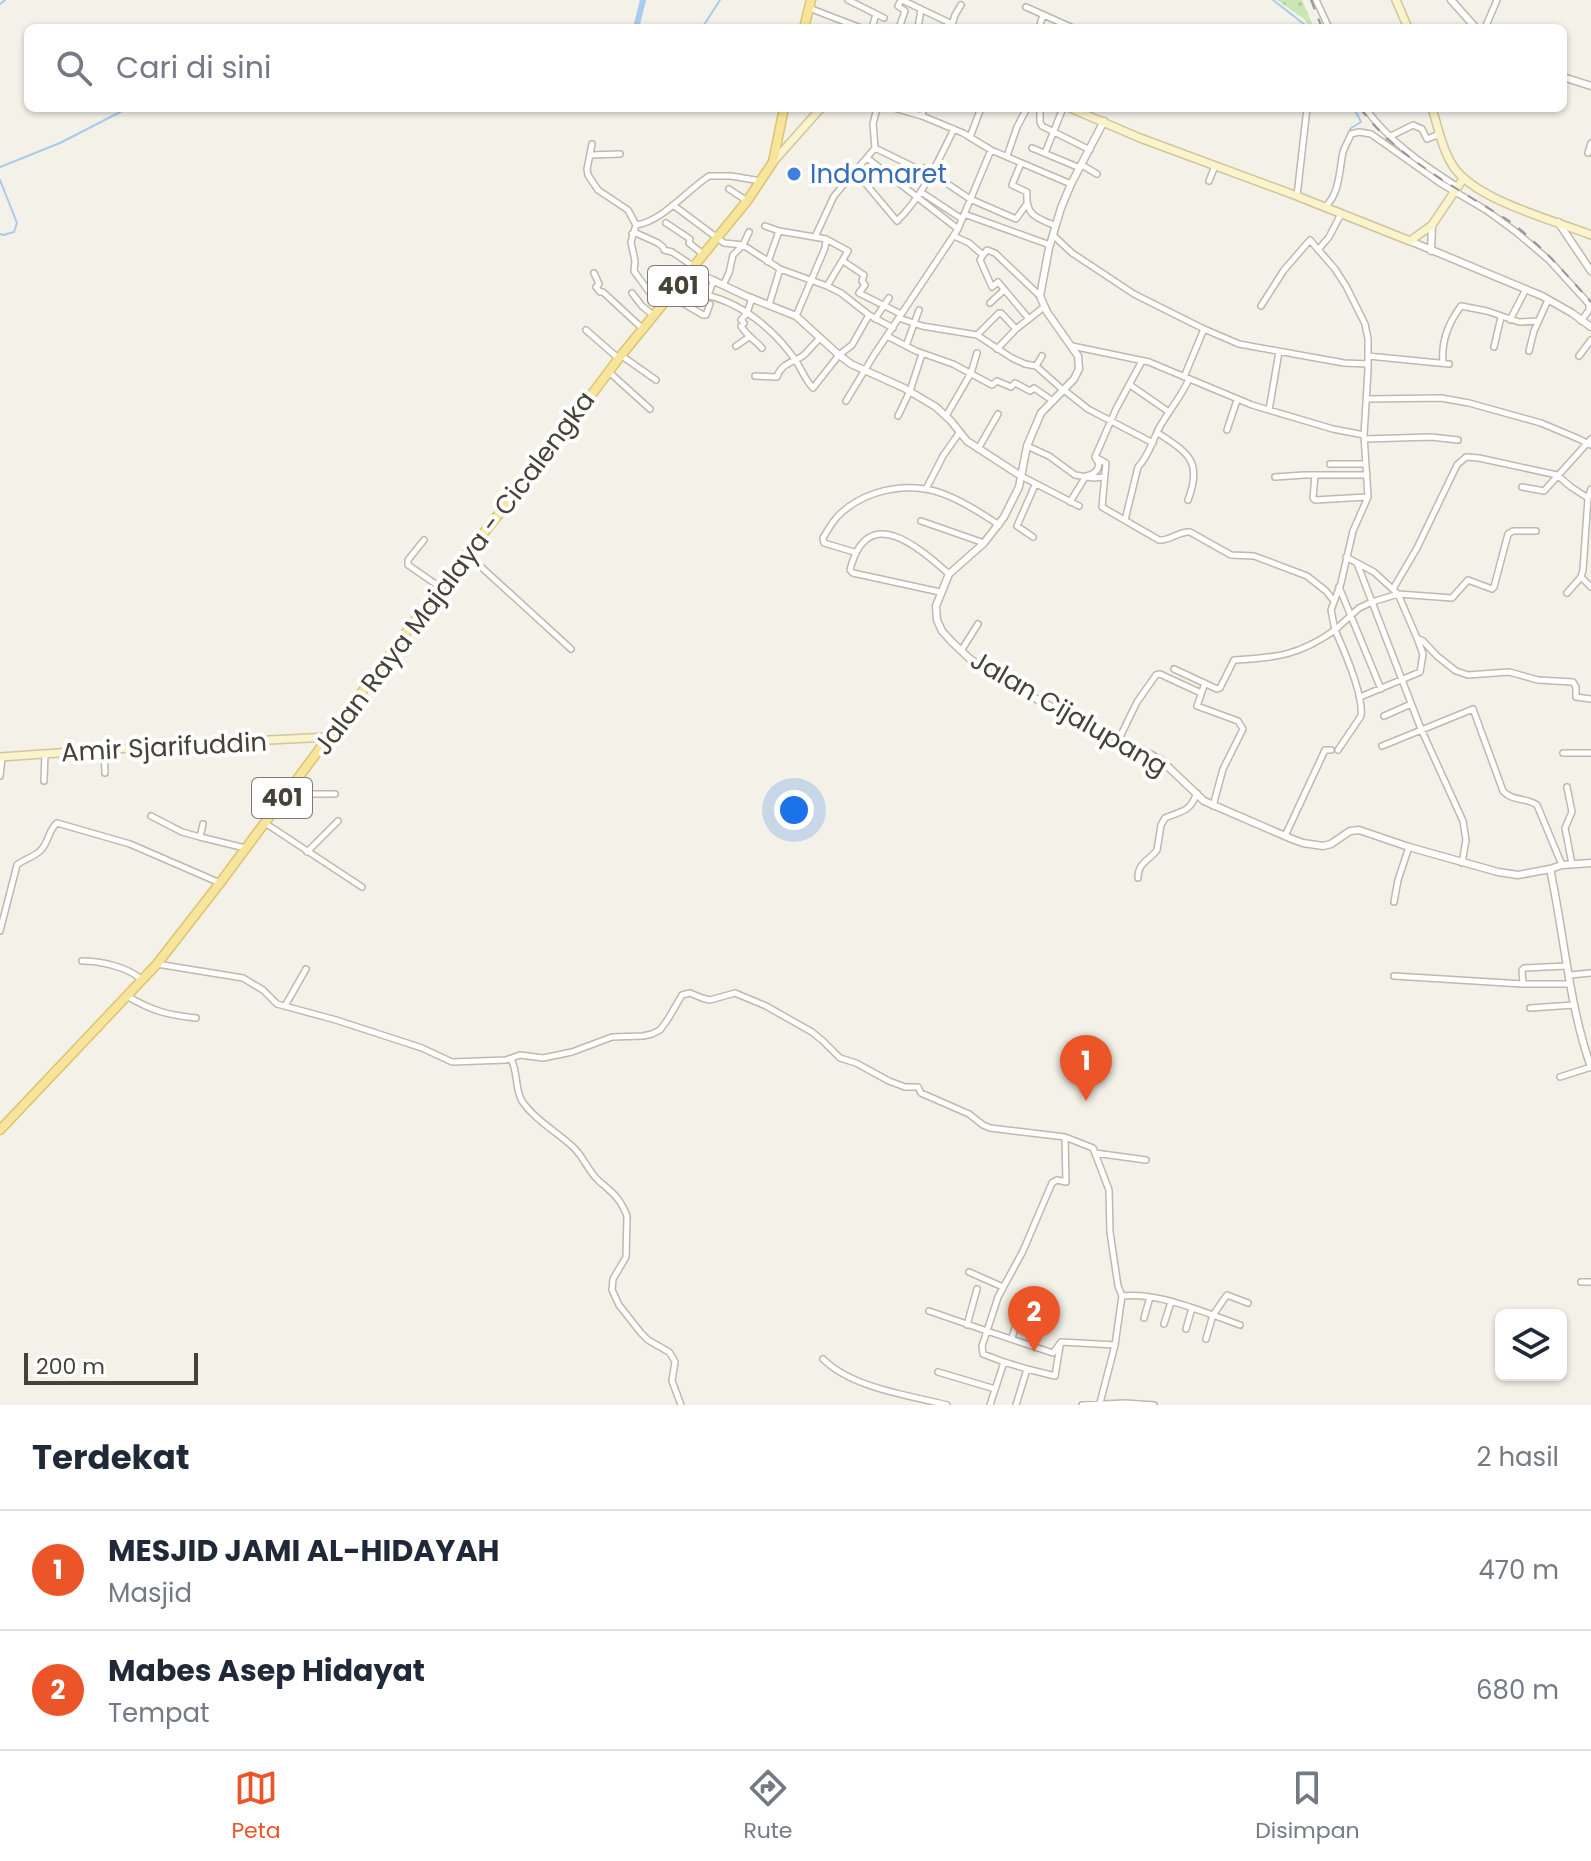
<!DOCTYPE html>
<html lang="id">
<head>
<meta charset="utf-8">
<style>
  :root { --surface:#fff; --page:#f2f2f3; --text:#1f2937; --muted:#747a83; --line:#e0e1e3; --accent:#ec5527 }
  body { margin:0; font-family:Poppins,sans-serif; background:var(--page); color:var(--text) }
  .controls { position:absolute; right:24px; bottom:24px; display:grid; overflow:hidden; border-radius:12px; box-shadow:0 2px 6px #0004 }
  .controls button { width:72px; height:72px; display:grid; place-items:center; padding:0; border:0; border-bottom:2px solid var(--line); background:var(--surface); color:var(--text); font:40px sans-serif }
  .scale { position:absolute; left:24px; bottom:20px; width:174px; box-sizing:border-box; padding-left:8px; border:4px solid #464237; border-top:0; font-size:22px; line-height:28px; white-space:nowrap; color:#464237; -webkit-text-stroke:6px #fff; paint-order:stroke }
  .you { position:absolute; left:794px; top:810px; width:28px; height:28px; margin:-20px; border:6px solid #fff; border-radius:50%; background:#1a73e8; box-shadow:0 0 0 12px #1a73e833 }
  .badge { display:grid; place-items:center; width:52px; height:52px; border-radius:50%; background:var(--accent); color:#fff; font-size:26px; font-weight:700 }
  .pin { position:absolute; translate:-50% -66px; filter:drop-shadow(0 2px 4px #0008) }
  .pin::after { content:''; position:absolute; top:42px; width:28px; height:24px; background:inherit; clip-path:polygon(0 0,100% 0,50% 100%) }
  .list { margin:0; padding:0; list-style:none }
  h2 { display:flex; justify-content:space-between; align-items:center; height:104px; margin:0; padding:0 32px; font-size:34px }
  h2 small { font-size:26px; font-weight:400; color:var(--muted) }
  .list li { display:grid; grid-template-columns:52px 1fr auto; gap:24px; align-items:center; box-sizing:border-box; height:120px; padding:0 32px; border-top:2px solid var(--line) }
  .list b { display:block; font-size:30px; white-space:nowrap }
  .list p { margin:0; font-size:26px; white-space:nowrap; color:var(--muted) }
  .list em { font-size:26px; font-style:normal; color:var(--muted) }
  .icon { flex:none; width:44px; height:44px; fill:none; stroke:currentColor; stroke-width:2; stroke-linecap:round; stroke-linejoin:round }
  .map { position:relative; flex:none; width:1591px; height:1405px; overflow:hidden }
  .search { position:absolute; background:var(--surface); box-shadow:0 2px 6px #0004; left:24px; right:24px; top:24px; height:88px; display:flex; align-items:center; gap:20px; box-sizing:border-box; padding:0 28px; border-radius:12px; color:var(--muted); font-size:30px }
  .sheet { height:344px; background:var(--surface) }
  nav { display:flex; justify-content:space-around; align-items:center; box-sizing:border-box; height:112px; border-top:2px solid var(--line); background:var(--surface); font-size:22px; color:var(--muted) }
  nav a { display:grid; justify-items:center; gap:4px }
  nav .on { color:var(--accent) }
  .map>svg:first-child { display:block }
  .grass { fill:url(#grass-dots) }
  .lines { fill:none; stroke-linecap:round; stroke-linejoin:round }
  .stream { stroke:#a9cbec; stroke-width:2 }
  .canal { stroke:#a9cbec; stroke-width:6 }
  .minor-casing { stroke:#beb9ac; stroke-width:8 }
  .tertiary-casing { stroke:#beb9ac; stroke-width:9 }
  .secondary-casing { stroke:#d0c69b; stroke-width:10 }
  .primary-casing { stroke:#dcc46e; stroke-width:11 }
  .minor { stroke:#fff; stroke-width:5 }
  .tertiary { stroke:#fff; stroke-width:6 }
  .secondary { stroke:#fbf3cb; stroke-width:7 }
  .primary { stroke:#f8e59d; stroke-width:8 }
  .rail { stroke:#979797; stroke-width:2; stroke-dasharray:10 10; stroke-linecap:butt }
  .shop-dot { fill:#3f7fe0; stroke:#fff; stroke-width:3 }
  .labels { text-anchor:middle; stroke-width:8; stroke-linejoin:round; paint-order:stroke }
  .shield { fill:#fff; stroke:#7e7b73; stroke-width:2 }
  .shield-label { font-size:24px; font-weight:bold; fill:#464237 }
  .shop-label { font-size:26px; fill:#366cbe; stroke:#fff; text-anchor:start }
  .street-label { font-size:26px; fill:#464237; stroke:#fff }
</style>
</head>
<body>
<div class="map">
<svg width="1591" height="1405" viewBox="0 0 1591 1405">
  <defs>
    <pattern id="grass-dots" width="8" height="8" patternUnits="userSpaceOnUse" patternTransform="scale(2)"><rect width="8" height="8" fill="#cbe5b4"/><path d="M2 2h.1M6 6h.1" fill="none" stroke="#b0c69b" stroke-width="1.8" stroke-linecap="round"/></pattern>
  </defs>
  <rect width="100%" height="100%" fill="#f3f1e8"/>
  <path class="grass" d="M1277,0H1302L1314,28H1311L1303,18Z"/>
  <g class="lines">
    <path class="stream" d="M1273,0L1309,28
      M0,4L5,0
      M702,28L720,0
      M1349,132L1351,128L1361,122L1357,114L1353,108
      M0,167L60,143L128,108
      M0,180L17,223L14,232L3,235L0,234"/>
    <path class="canal" d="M636,28L643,0"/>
    <g class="minor-casing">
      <path id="minor" d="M848,0L884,18
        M902,0L952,24
        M1316,0L1329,28
        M1026,7L1073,28
        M809,8L861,28
        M872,28L876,14
        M899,28L905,11L898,6L901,0
        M918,28L921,9
        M951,28L955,15L961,5
        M1039,28L1043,15
        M1485,28L1497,0
        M894,108L922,116L963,133L991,150L1071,184
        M1040,108V122L1042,126L1090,150
        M1365,108C1390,142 1422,164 1458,187
        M922,116L924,108
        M970,137L981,108
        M1389,137L1413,125L1422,129L1427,139L1440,134
        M592,144L587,169L588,175L598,190L628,210L636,225L631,242L635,261L634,271L660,307
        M875,148L922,171L924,168L970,199L1016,219L1026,205
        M1032,148L1080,168
        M1045,153L1063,108
        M1588,153L1591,143
        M590,155L620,154
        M1007,156L1017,127L1027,108
        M867,158L958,229
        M1021,163L1012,185L1027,192C1025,216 1037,218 1056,226
        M1082,165L1097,174
        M855,171L897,221C923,196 938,161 954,129
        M1209,181L1215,166
        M729,189L747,201
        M921,192L962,219
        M1297,196L1307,108
        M673,205L724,243L743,245L780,269L827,286L841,293L869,315L893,328
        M1325,207C1340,193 1339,171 1343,152C1345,146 1349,140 1351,134L1359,132L1371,134L1440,183L1486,210L1516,232L1549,260L1589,304V310L1581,321
        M964,214L1050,245
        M666,223L690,239L689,243L703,254
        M636,225C663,221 686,191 709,176H731L761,181
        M765,226L779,231L768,262
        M779,231L826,239L848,251L827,286
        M632,234L636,233L658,243L663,247L664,250L672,252L693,266
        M954,236L969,243L983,255L987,250L995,253L1040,296
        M1054,236L1072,253L1134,294L1204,329L1239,344L1344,363L1368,364
        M815,237L834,196L875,148L873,124L877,108
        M1318,250L1329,237L1341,214
        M983,255L980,260L992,287L998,282L1029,319
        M843,261L864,275L862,281L865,285L859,293L901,314
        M594,273L599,284L596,287L600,292H603L643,329
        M723,285L729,273L733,255L743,245L749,232
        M632,293L642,306L653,315
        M700,294C739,300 774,329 796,361C802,370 805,380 813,388L839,355L852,345L869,315
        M708,295L714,280
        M671,296L703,315H706L710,304
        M752,298L747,313L741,320L744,323L741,326C746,335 755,340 762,348
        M990,303L1004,290
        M769,305L780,269
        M796,316L825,248L826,239
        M899,318L922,326L977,335L999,313H1001L1016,329L1044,307
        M875,319L889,298
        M1510,320L1526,289
        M586,330L618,358
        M977,335L1012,358L1025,364L1036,366L1063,390
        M887,336L916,351L953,364L992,385L997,381L1011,387L1015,383L1030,391L1034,388L1053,401
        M736,346L749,337
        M906,346L919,310
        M1072,346L1149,362L1252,405L1333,429L1364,435
        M1494,347L1501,317
        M997,349L1016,329
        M1529,351L1534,331L1548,300
        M622,356L656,380
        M1368,356L1449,364
        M1579,356L1591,340
        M1443,363C1441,342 1449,322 1461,306L1487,311L1519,322L1538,321
        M1036,366L1042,356
        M609,372L650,409
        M755,376L777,377C781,363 793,363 804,355C809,350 814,344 819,339
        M1184,377L1204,329
        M1130,385L1169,412
        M1064,390L1088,409L1153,443
        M1367,399L1441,398L1469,403L1541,423L1579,439L1591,445
        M846,401L874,355L958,229L991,150
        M1269,410L1279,352
        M898,416L910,391L922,354
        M946,416L971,373L977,353
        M1227,430L1237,400
        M1158,433C1188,453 1203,461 1188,500
        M1365,439L1431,437L1458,440
        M1027,446L1049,456L1075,475L1093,478L1104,477
        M978,449L998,414
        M1095,457L1106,463L1102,507L1159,540C1171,541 1178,531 1190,532L1231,555L1254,556L1307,576L1326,591L1334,601
        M1330,464H1366
        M1315,475L1313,498L1315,500L1367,497
        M1021,476L1079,506
        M1275,477L1304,475H1367
        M1522,487L1544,491L1591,439
        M926,489L943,456L959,433
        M1070,502L1086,476C1093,475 1098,471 1099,464L1095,457L1116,409L1142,361
        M1125,520L1138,467C1150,455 1153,437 1162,423C1171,408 1182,395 1189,379
        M921,521L984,543
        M1033,537L1017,526L1035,485
        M424,540L408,560V565L440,587
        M854,552L824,543L823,538C827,531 832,523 837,517C859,494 894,484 925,489C949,492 980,512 999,525
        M467,554L571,649
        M1346,557L1374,572L1398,594L1417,638L1423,641L1437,656L1456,671L1468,675L1509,672L1538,680L1573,682L1576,687V697L1591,699
        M1581,577L1591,587
        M1339,587L1381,689
        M1393,589L1417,548L1457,465L1466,457L1479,458L1557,475L1571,487L1588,498
        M940,592L853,573L850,570C867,502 917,546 949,574
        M1567,593L1581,577L1583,570L1588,498L1591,489
        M961,651L978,624
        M1174,669L1217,689L1220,688L1234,660C1276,658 1300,655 1335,630L1331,610L1341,583L1353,531L1368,497L1364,435L1368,370V339L1365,324L1346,286L1335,269L1310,240L1284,270L1261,306
        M1205,683L1197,706L1238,721L1243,729L1223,769L1213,806
        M1360,697L1420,672L1423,654L1417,638
        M1384,716L1411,704
        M1119,739L1137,702L1156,675L1160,674L1201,693
        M1382,746L1473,709L1503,791C1513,802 1526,797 1537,805L1562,865
        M104,750L105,773
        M1338,750L1361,716C1364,695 1344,650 1335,630L1359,608L1372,602L1357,563
        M1563,753H1591
        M0,776L2,757
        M44,781L45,754
        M1567,787L1572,812L1565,828L1572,864
        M286,794H335
        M151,816L182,832L200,837
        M265,823L362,887
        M203,824L200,837L245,848
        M1285,836L1325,750H1331
        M307,852L338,821
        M1462,863L1466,840L1463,821L1421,729L1372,602L1398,594L1452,598L1468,580L1492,589L1494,587L1508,534L1513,531H1536
        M1138,878C1138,862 1149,861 1157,850L1161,825L1165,818C1183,810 1189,813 1197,793
        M1394,902L1398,880L1409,847
        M0,931L17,865C24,859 34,857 40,851C49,843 48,830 57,823L130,844L220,883
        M82,961C101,961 127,967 141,979
        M157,964L243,978L263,990L277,1004L336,1020L422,1048L452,1062L506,1060L520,1055L543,1058L572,1052L612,1037L643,1036L652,1034L660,1030L668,1019L682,995L690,993L702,998L710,1000L735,993L766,1006L812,1032L823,1041L840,1058L856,1063L889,1081L905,1087H918L921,1093L969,1114L983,1125L990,1128L1065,1137L1066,1182L1057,1180L1052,1183L1023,1251L998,1297L987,1331L1053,1353L1061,1342L1115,1345L1122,1296L1118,1286L1110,1232L1109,1190L1093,1148L1065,1137
        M1570,975L1591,973
        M1394,976L1523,984L1522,970L1524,968L1567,966
        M1523,984H1570
        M127,996C152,1011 168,1015 196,1018
        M285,1006L306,969
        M1530,1008L1574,1005
        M511,1059C518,1072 515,1090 522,1101C534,1119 558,1133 573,1147C584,1157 589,1173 600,1182C613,1193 620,1198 627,1216L626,1257L613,1279L612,1290L619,1305L641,1333L648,1340L669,1352L673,1358L675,1362L672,1381L681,1405
        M1560,1077L1591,1067
        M1095,1153L1146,1160
        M969,1272L1003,1287
        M1581,1282H1591
        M1122,1296C1153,1293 1184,1305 1213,1315L1206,1339
        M929,1311L987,1331L982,1346L983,1354L1004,1362L990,1405
        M1144,1318L1150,1297
        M1164,1324L1171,1302
        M967,1325L977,1289
        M1240,1325L1213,1315L1227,1295L1248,1303
        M1186,1329L1192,1308
        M1012,1338L1018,1318
        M823,1359C852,1388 908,1395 947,1405
        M1004,1362L1027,1369L1016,1405
        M1027,1369L1055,1376L1060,1346
        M938,1372L995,1389
        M1100,1403L1115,1345
        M1082,1405L1125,1403L1154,1405"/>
    </g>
    <g class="tertiary-casing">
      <path id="tertiary" d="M1451,0L1476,28
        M1563,77L1591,86
        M1104,121L1071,184L1061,208L1049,248L1040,296L1047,312L1078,356L1079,369L1074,379L1041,413L1027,446L1019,487L1004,517L984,543L949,574L936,606L937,620L942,631L952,642L970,659L1001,681L1054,708L1141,749L1162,761L1204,801L1292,839L1303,843L1323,846L1331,844L1350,831L1359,830L1409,847L1498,872L1518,875L1550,869C1564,933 1569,1006 1591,1067
        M1558,222L1591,271
        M1410,241L1542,296L1572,313L1591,327
        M1431,251L1432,225
        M691,270L746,296L796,316L839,355L851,364L904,388L936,407L951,421L967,441L1021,476
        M1550,869L1562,865L1591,863"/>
    </g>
    <g class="secondary-casing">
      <path id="secondary" d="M1396,0L1408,28
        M1070,108L1140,138L1297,196L1410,241L1432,225L1463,179
        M1432,108C1438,127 1442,149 1453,166C1475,200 1553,220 1591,235
        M773,162L821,108
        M0,757L187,744L329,737"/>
    </g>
    <g class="primary-casing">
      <path id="primary" d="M804,28L811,0
        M0,1130L157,964L220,883L440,587L548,453L619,358L747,201L773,162L784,108"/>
    </g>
    <use href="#minor" class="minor"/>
    <use href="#tertiary" class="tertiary"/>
    <use href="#secondary" class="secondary"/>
    <use href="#primary" class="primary"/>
    <path class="rail" d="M1311,0L1322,28
      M1360,108C1389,147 1429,172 1470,197C1484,206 1499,214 1512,223C1542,246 1566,274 1591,302"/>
  </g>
  <circle class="shop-dot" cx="794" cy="174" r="8"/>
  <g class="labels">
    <g class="shield">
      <rect x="648" y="266" width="60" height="40" rx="6"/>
      <rect x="252" y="778" width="60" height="40" rx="6"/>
    </g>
    <g class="shield-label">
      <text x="678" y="294">401</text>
      <text x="282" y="806">401</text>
    </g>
    <g class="shop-label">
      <text x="810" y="183">Indomaret</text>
    </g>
    <g class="street-label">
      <text transform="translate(454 573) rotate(-53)" y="9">Jalan Raya Majalaya - Cicalengka</text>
      <text transform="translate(1069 713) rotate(30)" y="9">Jalan Cijalupang</text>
      <text transform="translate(164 747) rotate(-3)" y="9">Amir Sjarifuddin</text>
    </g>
  </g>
</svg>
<div class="controls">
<button><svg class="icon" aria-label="layers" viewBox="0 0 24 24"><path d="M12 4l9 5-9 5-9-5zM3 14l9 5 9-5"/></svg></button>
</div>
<div class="scale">200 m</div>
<div class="you"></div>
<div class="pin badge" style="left:1086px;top:1101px">1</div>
<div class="pin badge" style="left:1034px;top:1352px">2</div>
<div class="search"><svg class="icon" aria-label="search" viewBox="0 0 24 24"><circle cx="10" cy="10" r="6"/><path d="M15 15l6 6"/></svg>Cari di sini</div>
</div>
<section class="sheet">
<h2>Terdekat<small>2 hasil</small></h2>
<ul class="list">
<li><span class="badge">1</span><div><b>MESJID JAMI AL-HIDAYAH</b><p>Masjid</p></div><em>470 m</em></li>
<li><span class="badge">2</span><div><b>Mabes Asep Hidayat</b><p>Tempat</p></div><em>680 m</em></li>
</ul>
</section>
<nav>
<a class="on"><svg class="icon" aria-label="map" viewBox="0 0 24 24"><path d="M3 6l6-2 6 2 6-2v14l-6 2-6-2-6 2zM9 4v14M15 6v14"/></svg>Peta</a>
<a><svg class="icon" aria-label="directions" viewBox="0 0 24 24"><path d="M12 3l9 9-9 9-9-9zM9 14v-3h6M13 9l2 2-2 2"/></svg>Rute</a>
<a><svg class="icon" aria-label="saved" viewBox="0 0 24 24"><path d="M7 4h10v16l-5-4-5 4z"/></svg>Disimpan</a>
</nav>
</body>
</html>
